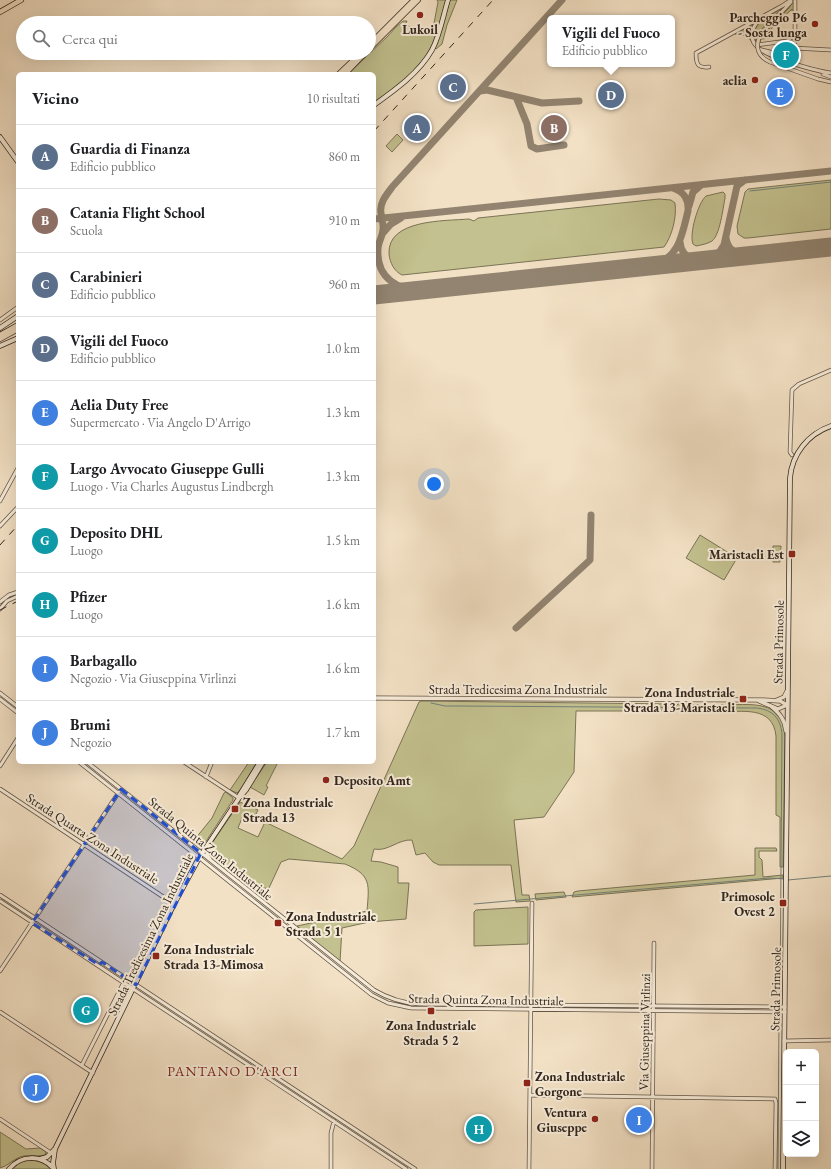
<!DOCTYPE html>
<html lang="it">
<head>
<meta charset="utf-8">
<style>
  :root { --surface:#fff; --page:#f6f6f6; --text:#202124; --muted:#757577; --line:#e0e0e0; --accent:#7c3aed }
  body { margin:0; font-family:"EB Garamond",serif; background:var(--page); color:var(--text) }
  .controls { position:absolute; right:12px; bottom:12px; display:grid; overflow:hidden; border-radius:6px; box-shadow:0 4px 16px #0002 }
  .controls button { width:36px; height:36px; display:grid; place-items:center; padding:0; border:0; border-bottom:1px solid var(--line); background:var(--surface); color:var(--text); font:20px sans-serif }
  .you { position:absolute; left:434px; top:484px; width:14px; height:14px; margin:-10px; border:3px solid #fff; border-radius:50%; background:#1a73e8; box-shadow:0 0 0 6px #1a73e833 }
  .badge { display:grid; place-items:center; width:26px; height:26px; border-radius:50%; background:var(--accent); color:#fff; font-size:13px; font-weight:700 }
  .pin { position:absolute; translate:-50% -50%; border:2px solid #fff; box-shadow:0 1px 4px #0006 }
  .popup { position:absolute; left:547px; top:15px; width:128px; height:52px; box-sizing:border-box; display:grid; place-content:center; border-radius:6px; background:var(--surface); filter:drop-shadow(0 1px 3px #0005); font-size:13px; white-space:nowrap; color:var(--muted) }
  .popup b { font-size:15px; color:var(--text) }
  .popup::after { content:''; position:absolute; left:50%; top:100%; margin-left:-8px; border:8px solid transparent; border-top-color:var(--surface) }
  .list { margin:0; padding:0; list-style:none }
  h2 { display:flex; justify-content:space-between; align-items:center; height:52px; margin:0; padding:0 16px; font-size:17px }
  h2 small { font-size:13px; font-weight:400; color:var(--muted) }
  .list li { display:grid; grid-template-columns:26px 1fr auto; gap:12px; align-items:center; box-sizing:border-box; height:64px; padding:0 16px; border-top:1px solid var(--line) }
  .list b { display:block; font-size:15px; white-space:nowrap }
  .list p { margin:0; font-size:13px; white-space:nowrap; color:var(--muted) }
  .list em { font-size:13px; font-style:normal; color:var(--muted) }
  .icon { flex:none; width:22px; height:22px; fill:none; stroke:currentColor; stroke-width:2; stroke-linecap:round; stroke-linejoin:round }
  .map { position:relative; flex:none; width:831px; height:1169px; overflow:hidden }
  .search { position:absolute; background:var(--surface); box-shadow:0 4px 16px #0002; left:16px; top:16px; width:360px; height:44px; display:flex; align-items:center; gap:10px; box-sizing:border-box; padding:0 14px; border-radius:22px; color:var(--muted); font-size:15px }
  .panel { position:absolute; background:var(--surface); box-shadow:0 4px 16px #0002; left:16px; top:72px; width:360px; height:692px; border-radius:6px }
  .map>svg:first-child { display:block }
  .green { fill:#c3c18f; stroke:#7a7456 }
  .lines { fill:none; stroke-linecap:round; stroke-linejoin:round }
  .stream { stroke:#72807b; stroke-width:1 }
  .taxiway { stroke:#928471; stroke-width:7 }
  .runway { stroke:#928471; stroke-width:19 }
  .minor-casing { stroke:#625547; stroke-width:4.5 }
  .tertiary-casing { stroke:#625547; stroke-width:5 }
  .secondary-casing { stroke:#32261d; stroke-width:5.5 }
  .primary-casing { stroke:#32261d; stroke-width:6 }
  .minor { stroke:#f7ecd9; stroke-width:3 }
  .tertiary { stroke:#f7ecd9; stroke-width:3.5 }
  .secondary { stroke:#f7ecd9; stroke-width:4 }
  .primary { stroke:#f3e1c5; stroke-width:4.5 }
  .rail { stroke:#32261d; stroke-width:1; stroke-dasharray:7 7; stroke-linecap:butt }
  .minor-bridge-casing { stroke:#625547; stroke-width:4.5; stroke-linecap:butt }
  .minor-bridge { stroke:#f7ecd9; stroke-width:3 }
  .marked { fill:#1d4ed8; fill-opacity:0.2; stroke:#1d4ed8; stroke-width:3; stroke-dasharray:8 5; stroke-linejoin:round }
  .poi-dot { fill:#8f2418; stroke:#f7ecd9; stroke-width:1.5 }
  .labels { text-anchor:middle; stroke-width:4; stroke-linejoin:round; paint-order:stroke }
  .poi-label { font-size:13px; font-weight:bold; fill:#32261d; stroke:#f7ecd9; text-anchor:end }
  .street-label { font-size:13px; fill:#32261d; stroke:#f7ecd9 }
  .neighbourhood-label { font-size:14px; letter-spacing:1px; fill:#7a1f14; stroke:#f7ecd9 }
</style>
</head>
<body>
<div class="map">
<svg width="831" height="1169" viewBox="0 0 831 1169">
  <rect width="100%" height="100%" fill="#f3e1c5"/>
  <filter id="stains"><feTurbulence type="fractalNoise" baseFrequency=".005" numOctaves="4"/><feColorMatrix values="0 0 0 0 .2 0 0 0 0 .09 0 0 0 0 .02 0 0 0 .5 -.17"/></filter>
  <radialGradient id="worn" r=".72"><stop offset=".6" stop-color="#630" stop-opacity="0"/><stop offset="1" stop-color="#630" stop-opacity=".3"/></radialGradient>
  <path class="green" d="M437,0H446C442,16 439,33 431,47C419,71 395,88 374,103V74H348L388,36L396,27L403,21H407L406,23L416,33L432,34L438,2Z
    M450,0H457L447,25L442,44L436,49L435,48Z
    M794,0V11L792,12V9L770,30L769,34L771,38L761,39L760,43L756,42C749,23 768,17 781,9L759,32L763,35L789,8Z
    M755,24L752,28L753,42L746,36L735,34Z
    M397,134L403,140L392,152L386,146Z
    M831,180V229L748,238H744L738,234L737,226L745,192L748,189Z
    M723,192L725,194V198C723,208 720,235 712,241C707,244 701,245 696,246L693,244C689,234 698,203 706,196Z
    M659,199L671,200L675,203C677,217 672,236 664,247L402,275C394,271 390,263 389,254C387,219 445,221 469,219L474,221L478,218Z
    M700,535L737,558L724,580L686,558Z
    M773,546H781L780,562H773Z
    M421,701L672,704L674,706V709L670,710L669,714V711H576L574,772L544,817L514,820L522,895H529L530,901L516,902L511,865H439L433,862L425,853L416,855L412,840C398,839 388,852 374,849L371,861L381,862L398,867V883H409L406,919L369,922L342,928L340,962L297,926L367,911C369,885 372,875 345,864L289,859L281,862L269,888L249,889L210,858L208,849L240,802L258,810L254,818L244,813L238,828L258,837L265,822L342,859L354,846L419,702Z
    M678,704L705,705L707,706V711H679L676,709V706Z
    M721,705C749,705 783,698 785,736L783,867H780V817L776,815V736C773,705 741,712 719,712V706Z
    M249,762H257L241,789L237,793L230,790Z
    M267,762H278L266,786L268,787L264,795L250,787Z
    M226,792L233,798V800L201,849H199L191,844L212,818L224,793Z
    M755,848H776L777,851H759V857L762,860L763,877L783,875V878L572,897L574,892L578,891L755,875Z
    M564,892L566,897L536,900L535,894Z
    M528,907V944L474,946V912L476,910Z
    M0,1132L26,1149L40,1148L46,1152L45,1155C37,1157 28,1154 20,1157C12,1160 8,1166 0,1168Z
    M26,1160C36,1160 44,1162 51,1169H12L20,1162Z"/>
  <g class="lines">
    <path class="stream" d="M750,191L831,182
      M431,703L445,706H457L757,708C773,710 780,718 782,733L780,1005
      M788,880L831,876
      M474,904L769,878L785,879
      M778,1169L779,1014"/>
    <path class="taxiway" d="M480,91L487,90L542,103L579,101
      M516,97L527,124L531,146L537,149L564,145
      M689,206L693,192L701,185
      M374,219L831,171
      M383,233L391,224L401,218
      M726,238C728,253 740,255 754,255
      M680,242C681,254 689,260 701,260
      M704,260C714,258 719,254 724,245L737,186L745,180
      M655,265C680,256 682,234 688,211C689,199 684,192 673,188
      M424,290C398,291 376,278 378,249C378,242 383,236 383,229C384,223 381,219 381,213C379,203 387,194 393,186L562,0
      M516,628L590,560L591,515"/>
    <path class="runway" d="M374,295L831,247"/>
    <g class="minor-casing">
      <path id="minor" d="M758,21C738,46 771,56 789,62C803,67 817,71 831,73
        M761,34L791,2
        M756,45L787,41L794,35
        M790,48L795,42V0
        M762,50L774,53L780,52L793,48L831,50
        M770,62L818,79L831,82
        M709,67C698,68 696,65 696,53L782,6L791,0
        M823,74L831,77
        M0,320L18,307
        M792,455L790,452L792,390L799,384L831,370
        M0,501L18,468
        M0,526L18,507
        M0,602L9,595L18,592
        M0,609L7,601L18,596
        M0,693L18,707
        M0,699L18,713
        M79,762L372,995L388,1003L411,1008L785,1012
        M87,762L374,990C389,999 402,1003 419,1004L785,1007
        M184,762L239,798
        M0,766L18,738
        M206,777L212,762
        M0,789L174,904
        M207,847V855L210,859
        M0,895L415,1169
        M0,901L406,1169
        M0,971L119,792
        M0,1012L93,1073
        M784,1041L831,1040
        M82,1065L124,982
        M530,1095L775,1099L776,1103L775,1169
        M0,1119L51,1153
        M331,1169V1133L334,1121
        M529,1169L532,903
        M652,1169L654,943"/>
    </g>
    <g class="tertiary-casing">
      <path id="tertiary" d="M374,698L764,700L780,701L787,705
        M777,700L784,697L787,691
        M759,701L778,709L787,705
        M772,707C780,714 785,720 786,731"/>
    </g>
    <g class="secondary-casing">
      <path id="secondary" d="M374,105C395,90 419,73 432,50C440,35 443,16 448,0
        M0,137L18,162
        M0,328L18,316
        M0,346L18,338
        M239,796L260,762
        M40,1159L47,1157L55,1149
        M9,1169C21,1155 41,1154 54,1169
        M54,1169L53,1163L55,1149L174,904L199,858L239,798L246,790L263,762
        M783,1169L790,478C792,454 808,434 831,426"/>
    </g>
    <g class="primary-casing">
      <path id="primary" d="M0,12L21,0
        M369,45L414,0
        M369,49L418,0
        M339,74L361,53
        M345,74L365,53
        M0,335L18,325
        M0,339L18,329"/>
    </g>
    <use href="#minor" class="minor"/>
    <use href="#tertiary" class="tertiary"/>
    <use href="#secondary" class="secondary"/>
    <use href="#primary" class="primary"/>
    <path class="rail" d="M374,131L493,0
      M0,545L18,525
      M0,610L18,601"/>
    <g class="minor-bridge-casing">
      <path id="minor-bridge" d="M761,34C754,46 758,57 770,62"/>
    </g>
    <use href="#minor-bridge" class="minor-bridge"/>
  </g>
  <path class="marked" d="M121,789L201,853L136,985L102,962L99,965L32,923Z"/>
  <g class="poi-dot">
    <circle cx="420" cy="15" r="4"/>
    <circle cx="815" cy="24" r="4"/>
    <circle cx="755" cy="80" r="4"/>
    <rect x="788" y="550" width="8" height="8" rx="2"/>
    <rect x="739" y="695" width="8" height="8" rx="2"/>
    <circle cx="326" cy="780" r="4"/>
    <rect x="231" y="805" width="8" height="8" rx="2"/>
    <rect x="779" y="899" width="8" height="8" rx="2"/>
    <rect x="274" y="919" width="8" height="8" rx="2"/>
    <rect x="152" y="952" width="8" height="8" rx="2"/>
    <rect x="427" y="1007" width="8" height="8" rx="2"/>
    <rect x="523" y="1079" width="8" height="8" rx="2"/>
    <circle cx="595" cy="1119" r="4"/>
  </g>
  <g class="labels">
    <g class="poi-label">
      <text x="807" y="22">Parcheggio P6<tspan x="807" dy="15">- Sosta lunga</tspan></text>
      <text x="420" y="34" text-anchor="middle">Lukoil</text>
      <text x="747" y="85">aelia</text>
      <text x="784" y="559">Maristaeli Est</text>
      <text x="735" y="697">Zona Industriale<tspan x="735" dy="15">Strada 13-Maristaeli</tspan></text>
      <text x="334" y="785" text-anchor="start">Deposito Amt</text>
      <text x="243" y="807" text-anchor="start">Zona Industriale<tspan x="243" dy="15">Strada 13</tspan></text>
      <text x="775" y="901">Primosole<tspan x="775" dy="15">Ovest 2</tspan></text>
      <text x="286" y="921" text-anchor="start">Zona Industriale<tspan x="286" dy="15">Strada 5 1</tspan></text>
      <text x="164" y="954" text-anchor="start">Zona Industriale<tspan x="164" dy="15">Strada 13-Mimosa</tspan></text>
      <text x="431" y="1030" text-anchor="middle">Zona Industriale<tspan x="431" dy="15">Strada 5 2</tspan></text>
      <text x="535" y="1081" text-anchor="start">Zona Industriale<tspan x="535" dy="15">Gorgone</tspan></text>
      <text x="587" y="1117">Ventura<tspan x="587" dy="15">Giuseppe</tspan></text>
    </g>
    <g class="street-label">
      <text transform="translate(778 642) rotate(-89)" y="5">Strada Primosole</text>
      <text x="518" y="694">Strada Tredicesima Zona Industriale</text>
      <text transform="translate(93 838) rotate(33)" y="5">Strada Quarta Zona Industriale</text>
      <text transform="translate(211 848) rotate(39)" y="5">Strada Quinta Zona Industriale</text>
      <text transform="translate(150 934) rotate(-64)" y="5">Strada Tredicesima Zona Industriale</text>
      <text transform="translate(775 989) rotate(-89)" y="5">Strada Primosole</text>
      <text transform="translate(486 999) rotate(1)" y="5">Strada Quinta Zona Industriale</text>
      <text transform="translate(644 1032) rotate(-89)" y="5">Via Giuseppina Virlinzi</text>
    </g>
    <g class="neighbourhood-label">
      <text x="233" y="1076">PANTANO D'ARCI</text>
    </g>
  </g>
  <rect width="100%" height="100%" filter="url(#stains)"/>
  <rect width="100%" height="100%" fill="url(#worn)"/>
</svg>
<div class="controls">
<button>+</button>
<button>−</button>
<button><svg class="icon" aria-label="layers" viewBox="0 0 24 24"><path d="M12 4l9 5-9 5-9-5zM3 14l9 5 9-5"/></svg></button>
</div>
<div class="you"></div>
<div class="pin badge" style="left:417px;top:128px;background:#5c6f8a">A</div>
<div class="pin badge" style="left:554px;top:128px;background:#8d6e63">B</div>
<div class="pin badge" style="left:453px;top:87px;background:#5c6f8a">C</div>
<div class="pin badge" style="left:611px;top:95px;background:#5c6f8a">D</div>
<div class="popup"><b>Vigili del Fuoco</b>Edificio pubblico</div>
<div class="pin badge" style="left:780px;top:92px;background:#3f7fe0">E</div>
<div class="pin badge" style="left:786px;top:55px;background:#0f9aa8">F</div>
<div class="pin badge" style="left:86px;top:1010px;background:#0f9aa8">G</div>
<div class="pin badge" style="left:479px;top:1129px;background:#0f9aa8">H</div>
<div class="pin badge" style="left:639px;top:1120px;background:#3f7fe0">I</div>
<div class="pin badge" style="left:36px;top:1088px;background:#3f7fe0">J</div>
<div class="search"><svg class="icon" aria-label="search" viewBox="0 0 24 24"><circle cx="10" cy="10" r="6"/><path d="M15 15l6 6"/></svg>Cerca qui</div>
<section class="panel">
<h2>Vicino<small>10 risultati</small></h2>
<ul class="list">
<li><span class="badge" style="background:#5c6f8a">A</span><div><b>Guardia di Finanza</b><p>Edificio pubblico</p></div><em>860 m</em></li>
<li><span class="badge" style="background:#8d6e63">B</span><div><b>Catania Flight School</b><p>Scuola</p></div><em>910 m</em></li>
<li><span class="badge" style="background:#5c6f8a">C</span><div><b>Carabinieri</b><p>Edificio pubblico</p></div><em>960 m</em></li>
<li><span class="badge" style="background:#5c6f8a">D</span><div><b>Vigili del Fuoco</b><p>Edificio pubblico</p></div><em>1.0 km</em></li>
<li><span class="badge" style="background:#3f7fe0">E</span><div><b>Aelia Duty Free</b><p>Supermercato · Via Angelo D'Arrigo</p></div><em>1.3 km</em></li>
<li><span class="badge" style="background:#0f9aa8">F</span><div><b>Largo Avvocato Giuseppe Gulli</b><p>Luogo · Via Charles Augustus Lindbergh</p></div><em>1.3 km</em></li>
<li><span class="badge" style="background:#0f9aa8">G</span><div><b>Deposito DHL</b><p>Luogo</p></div><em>1.5 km</em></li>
<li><span class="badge" style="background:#0f9aa8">H</span><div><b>Pfizer</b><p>Luogo</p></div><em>1.6 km</em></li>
<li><span class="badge" style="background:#3f7fe0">I</span><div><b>Barbagallo</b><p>Negozio · Via Giuseppina Virlinzi</p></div><em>1.6 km</em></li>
<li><span class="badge" style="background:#3f7fe0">J</span><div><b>Brumi</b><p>Negozio</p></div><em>1.7 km</em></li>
</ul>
</section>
</div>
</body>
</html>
